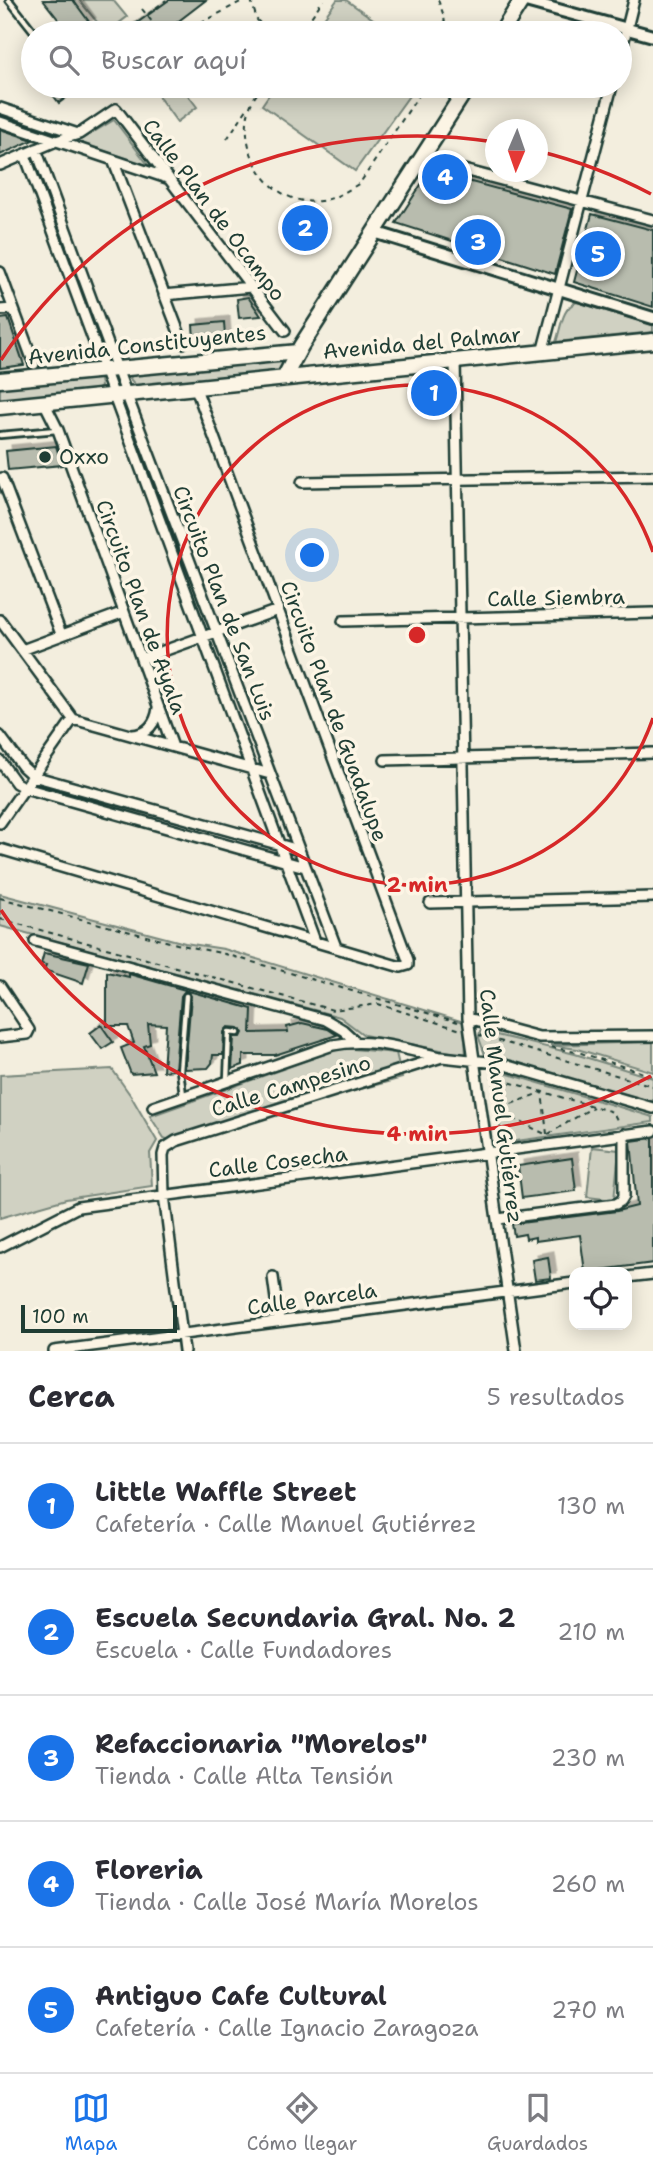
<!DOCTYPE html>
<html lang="es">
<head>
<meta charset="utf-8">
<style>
  :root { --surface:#fff; --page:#f7f7f7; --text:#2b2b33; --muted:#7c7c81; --line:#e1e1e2; --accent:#1a73e8 }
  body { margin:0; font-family:"Shantell Sans",sans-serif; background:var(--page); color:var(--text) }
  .controls { position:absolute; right:21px; bottom:21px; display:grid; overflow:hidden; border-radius:14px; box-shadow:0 4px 18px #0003 }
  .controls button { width:63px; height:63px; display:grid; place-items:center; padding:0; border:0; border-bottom:2px solid var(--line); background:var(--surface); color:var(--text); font:35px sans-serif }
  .compass { position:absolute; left:485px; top:119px; width:63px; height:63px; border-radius:50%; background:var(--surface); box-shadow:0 4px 18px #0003; rotate:182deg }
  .scale { position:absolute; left:21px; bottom:18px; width:156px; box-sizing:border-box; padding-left:7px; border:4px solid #1f3d34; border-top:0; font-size:19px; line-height:24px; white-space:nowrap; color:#1f3d34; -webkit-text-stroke:5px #fcf5e5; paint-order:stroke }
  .you { position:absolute; left:313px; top:556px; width:24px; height:24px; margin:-18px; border:5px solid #fff; border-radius:50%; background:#1a73e8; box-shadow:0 0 0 10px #1a73e833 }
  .badge { display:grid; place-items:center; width:46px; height:46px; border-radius:50%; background:var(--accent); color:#fff; font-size:23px; font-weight:700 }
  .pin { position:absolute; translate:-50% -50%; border:4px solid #fff; box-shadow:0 2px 7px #0006 }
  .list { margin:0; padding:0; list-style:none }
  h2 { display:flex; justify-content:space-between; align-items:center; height:91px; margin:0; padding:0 28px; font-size:30px }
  h2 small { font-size:23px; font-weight:400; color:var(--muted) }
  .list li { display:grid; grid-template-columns:46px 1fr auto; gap:21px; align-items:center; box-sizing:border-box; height:126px; padding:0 28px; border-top:2px solid var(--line) }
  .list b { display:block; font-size:26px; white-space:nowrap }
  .list p { margin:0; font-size:23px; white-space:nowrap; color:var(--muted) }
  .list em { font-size:23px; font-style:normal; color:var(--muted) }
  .icon { flex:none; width:38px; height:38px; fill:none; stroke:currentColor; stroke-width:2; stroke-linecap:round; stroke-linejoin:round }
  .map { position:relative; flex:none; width:653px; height:1351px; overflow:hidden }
  .search { position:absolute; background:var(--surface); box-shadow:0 4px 18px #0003; left:21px; right:21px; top:21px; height:77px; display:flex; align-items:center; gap:18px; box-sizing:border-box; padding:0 24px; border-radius:38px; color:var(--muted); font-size:26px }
  .sheet { height:721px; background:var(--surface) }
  nav { display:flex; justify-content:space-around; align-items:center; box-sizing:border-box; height:98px; border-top:2px solid var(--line); background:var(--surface); font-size:19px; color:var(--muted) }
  nav a { display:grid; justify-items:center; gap:4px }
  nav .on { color:var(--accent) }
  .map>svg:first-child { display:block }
  .green { fill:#d0d1c2; stroke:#78877b; stroke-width:2 }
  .building { fill:#b8bcae; stroke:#1f3d34; stroke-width:2; filter:url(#shadow) }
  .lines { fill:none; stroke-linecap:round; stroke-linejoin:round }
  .service-casing { stroke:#1f3d34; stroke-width:10 }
  .minor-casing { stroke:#1f3d34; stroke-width:14 }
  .tertiary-casing { stroke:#1f3d34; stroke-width:16 }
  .primary-casing { stroke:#1f3d34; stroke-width:19 }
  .path { stroke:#1f3d34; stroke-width:2; stroke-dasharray:5 5; stroke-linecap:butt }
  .service { stroke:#fcf5e5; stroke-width:4.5 }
  .minor { stroke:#fcf5e5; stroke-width:9 }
  .tertiary { stroke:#fcf5e5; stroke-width:10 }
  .primary { stroke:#fcf5e5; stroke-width:14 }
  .ring { fill:none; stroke:#d62828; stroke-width:3.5 }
  .poi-dot { fill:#1f3d34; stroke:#fcf5e5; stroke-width:2.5 }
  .labels { text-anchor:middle; stroke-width:7; stroke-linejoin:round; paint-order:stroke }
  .street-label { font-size:21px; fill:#1f3d34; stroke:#fcf5e5 }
  .poi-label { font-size:21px; fill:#1f3d34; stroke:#fcf5e5; text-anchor:start }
  .centre { fill:#d62828; stroke:#fcf5e5; stroke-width:3.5 }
  .ring-label { font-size:21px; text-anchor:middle; font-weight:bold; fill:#d62828; stroke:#fcf5e5; stroke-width:7; stroke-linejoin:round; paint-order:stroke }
</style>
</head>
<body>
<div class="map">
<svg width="653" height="1351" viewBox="0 0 653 1351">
  <defs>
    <filter id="shadow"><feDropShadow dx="5.5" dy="-5.5" stdDeviation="0" flood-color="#0004"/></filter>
  </defs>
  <rect width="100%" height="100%" fill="#f3eede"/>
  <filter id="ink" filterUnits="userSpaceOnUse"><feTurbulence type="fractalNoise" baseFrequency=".0143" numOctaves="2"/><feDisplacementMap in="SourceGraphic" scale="14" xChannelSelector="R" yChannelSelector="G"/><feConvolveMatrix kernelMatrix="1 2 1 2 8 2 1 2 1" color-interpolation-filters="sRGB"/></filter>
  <g filter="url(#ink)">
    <path class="green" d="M79,0H113L127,17L106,33Z
      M337,0H346L393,33H313Z
      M151,86H181L197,107L177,122Z
      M275,86H416L355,171L262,105Z
      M114,120L149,166L77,142Z
      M577,302L653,325V332L556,342C561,328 562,307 577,302Z
      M283,359L286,360L277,373L136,386L130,379L132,374Z
      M95,376L100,379L101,387L97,390L0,401V387Z
      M0,894L185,943L224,949L464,1022L466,1055L364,1035L340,1017L0,926Z
      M480,1031L575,1054L653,1078V1102L485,1055L479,1038Z
      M653,1042V1072L577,1049L550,1045Z
      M342,1048L396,1053L402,1078L316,1101L179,1144L164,1138L150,1116Z
      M112,1069L131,1096L157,1141L150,1153L152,1186L66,1199L0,1218V1075Z
      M495,1070L653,1117V1122L502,1143L493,1073Z
      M592,1147L619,1150L614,1200L587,1197Z"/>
    <path class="building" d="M43,0H73L90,23L77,33H69Z
      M169,0H206L163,33H123Z
      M56,86H82L59,103L50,91Z
      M0,129L33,140L0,155Z
      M430,171L572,209L555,274L396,223Z
      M592,214L653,230V307L574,282Z
      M248,297L261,316L239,318L237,299Z
      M8,318L24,365L0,368V319Z
      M224,322L225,336L194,339L193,325Z
      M56,446L62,465L8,470L6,451Z
      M44,953L89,963L83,983L44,970L46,965L41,964Z
      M107,972L129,977V974L252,1009L251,1033L288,1032L287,1027L302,1023L328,1029L337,1035L275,1055H243V1065L232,1069L234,1037H241L243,1033L239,1028L228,1027L224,1032L223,1055H213L212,1063L208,1068L185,1069L191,996L189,992L185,991L181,996L175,1070L163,1071L166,1025L148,1024L150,1044L144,1046L154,1072L131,1074L121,1048L134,1043L128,1026H107Z
      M101,1025L113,1042L102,1049L90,1033Z
      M653,1138V1263L585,1272L580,1235L535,1241V1237L526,1239L525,1234L514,1236L512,1224L617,1211L637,1206L631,1141Z
      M572,1158L576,1191L522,1198L518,1166Z
      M548,1257L551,1278L535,1280L532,1260Z"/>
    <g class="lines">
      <g class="service-casing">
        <path id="service" d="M9,0L35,33
          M0,435L57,430
          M227,1080L229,1032L238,1033
          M183,1095L180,1071L186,996"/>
      </g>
      <g class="minor-casing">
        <path id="minor" d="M620,56L634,0
          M0,108L78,134
          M0,122L167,178
          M36,149L126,393L336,947
          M25,155L315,941
          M422,159L653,220
          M113,160L183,343
          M0,165L56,141L79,134L116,109L285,331
          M0,272L34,364
          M164,295L251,287
          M0,310L13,309
          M542,353L612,86
          M455,361L468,1018L516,1351
          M44,402L58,430L173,747
          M2,478L61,634
          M302,482L653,476
          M0,620L73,719L270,774
          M343,621L653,613
          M22,650L124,612
          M141,659L278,610
          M132,735C148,734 156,723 158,708
          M0,736L23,767L33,776L299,850
          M385,760L653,753
          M0,761L16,783L25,788L305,867
          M0,823L73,719
          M0,849L401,967L408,965V960L195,386
          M430,903L653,897
          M35,941L326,1020L343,1030L354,1040
          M0,986L29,1030L27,1034L0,1037
          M468,1018L539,1037L653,1036
          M153,1107L333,1045C370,1037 403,1049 440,1057
          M498,1219L616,1204L621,1201L624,1196V1134
          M0,1247L78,1207L653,1131
          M273,1277L279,1321
          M627,1277L653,1274
          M54,1351L574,1283
          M184,1351L164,1195L163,1155L165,1148L176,1141L442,1057L498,1063L653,1108"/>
      </g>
      <g class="tertiary-casing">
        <path id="tertiary" d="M522,0L653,36
          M374,232L653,318"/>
      </g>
      <g class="primary-casing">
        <path id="primary" d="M501,33L522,0
          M284,378L301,346L468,86
          M0,380L298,352
          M0,407L653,341"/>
      </g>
      <path class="path" d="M251,0L257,20L270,33
        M438,0L444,16L446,33
        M142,9L161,33
        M148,14L166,0
        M183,33L244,0
        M300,33L323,0
        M263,86C259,91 254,97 251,104C234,149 270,208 320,201C335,199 347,191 360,183L425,86
        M227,139L249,106
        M0,898L177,944L225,954L458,1022
        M0,919L333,1010L378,1004L461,1030
        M479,1035L653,1086
        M551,1047L581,1053L653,1076
        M491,1077L613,1112L617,1120
        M547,1134L542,1092L496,1110L547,1135L593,1107"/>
      <use href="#service" class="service"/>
      <use href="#minor" class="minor"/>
      <use href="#tertiary" class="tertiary"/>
      <use href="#primary" class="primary"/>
    </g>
  </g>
  <g class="ring">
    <path d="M653 718A250 250 0 1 1 653 552"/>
    <path d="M651 1076A499 499 0 0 1 1 910M1 360A499 499 0 0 1 495 142M538 151A499 499 0 0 1 651 194"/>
  </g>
  <circle class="poi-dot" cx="45" cy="457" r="7"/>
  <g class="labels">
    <g class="street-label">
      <text transform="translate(214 210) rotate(53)" y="7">Calle Plan de Ocampo</text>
      <text transform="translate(422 343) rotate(-5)" y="7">Avenida del Palmar</text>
      <text transform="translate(147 345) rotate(-6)" y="7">Avenida Constituyentes</text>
      <text transform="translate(556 598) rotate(-1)" y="7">Calle Siembra</text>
      <text transform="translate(224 603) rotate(69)" y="7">Circuito Plan de San Luis</text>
      <text transform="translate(141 607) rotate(70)" y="7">Circuito Plan de Ayala</text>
      <text transform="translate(334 711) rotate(70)" y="7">Circuito Plan de Guadalupe</text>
      <text transform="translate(291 1086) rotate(-17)" y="7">Calle Campesino</text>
      <text transform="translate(501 1106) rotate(83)" y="7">Calle Manuel Gutiérrez</text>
      <text transform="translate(278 1162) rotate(-7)" y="7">Calle Cosecha</text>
      <text transform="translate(312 1299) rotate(-8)" y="7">Calle Parcela</text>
    </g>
    <g class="poi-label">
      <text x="59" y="464">Oxxo</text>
    </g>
  </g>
  <circle cx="417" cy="635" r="10" class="centre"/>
  <g class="ring-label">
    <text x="417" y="892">2 min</text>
    <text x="417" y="1141">4 min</text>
  </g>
</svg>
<div class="controls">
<button><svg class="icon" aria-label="locate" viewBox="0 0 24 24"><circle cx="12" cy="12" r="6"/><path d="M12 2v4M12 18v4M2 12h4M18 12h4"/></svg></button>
</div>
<svg class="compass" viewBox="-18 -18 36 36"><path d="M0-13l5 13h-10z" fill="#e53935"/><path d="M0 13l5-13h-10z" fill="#7c7c81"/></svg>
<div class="scale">100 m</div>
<div class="you"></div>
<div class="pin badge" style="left:434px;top:393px">1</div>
<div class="pin badge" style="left:305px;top:228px">2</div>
<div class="pin badge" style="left:478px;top:242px">3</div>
<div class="pin badge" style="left:445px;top:177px">4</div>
<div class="pin badge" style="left:598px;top:254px">5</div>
<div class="search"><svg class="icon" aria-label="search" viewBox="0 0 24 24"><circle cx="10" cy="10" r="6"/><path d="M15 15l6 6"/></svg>Buscar aquí</div>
</div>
<section class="sheet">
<h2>Cerca<small>5 resultados</small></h2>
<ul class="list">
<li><span class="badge">1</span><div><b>Little Waffle Street</b><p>Cafetería · Calle Manuel Gutiérrez</p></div><em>130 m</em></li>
<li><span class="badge">2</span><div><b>Escuela Secundaria Gral. No. 2</b><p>Escuela · Calle Fundadores</p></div><em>210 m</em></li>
<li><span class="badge">3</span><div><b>Refaccionaria &quot;Morelos&quot;</b><p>Tienda · Calle Alta Tensión</p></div><em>230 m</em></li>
<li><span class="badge">4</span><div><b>Floreria</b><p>Tienda · Calle José María Morelos</p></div><em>260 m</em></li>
<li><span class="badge">5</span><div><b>Antiguo Cafe Cultural</b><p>Cafetería · Calle Ignacio Zaragoza</p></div><em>270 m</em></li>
</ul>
</section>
<nav>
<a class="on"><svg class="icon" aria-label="map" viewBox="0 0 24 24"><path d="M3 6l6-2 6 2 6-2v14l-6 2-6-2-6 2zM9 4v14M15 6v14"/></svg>Mapa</a>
<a><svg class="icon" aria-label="directions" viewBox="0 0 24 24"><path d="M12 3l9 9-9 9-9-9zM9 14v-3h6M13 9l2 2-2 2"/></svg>Cómo llegar</a>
<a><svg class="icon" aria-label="saved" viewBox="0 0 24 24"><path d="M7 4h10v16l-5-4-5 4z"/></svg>Guardados</a>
</nav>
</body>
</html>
